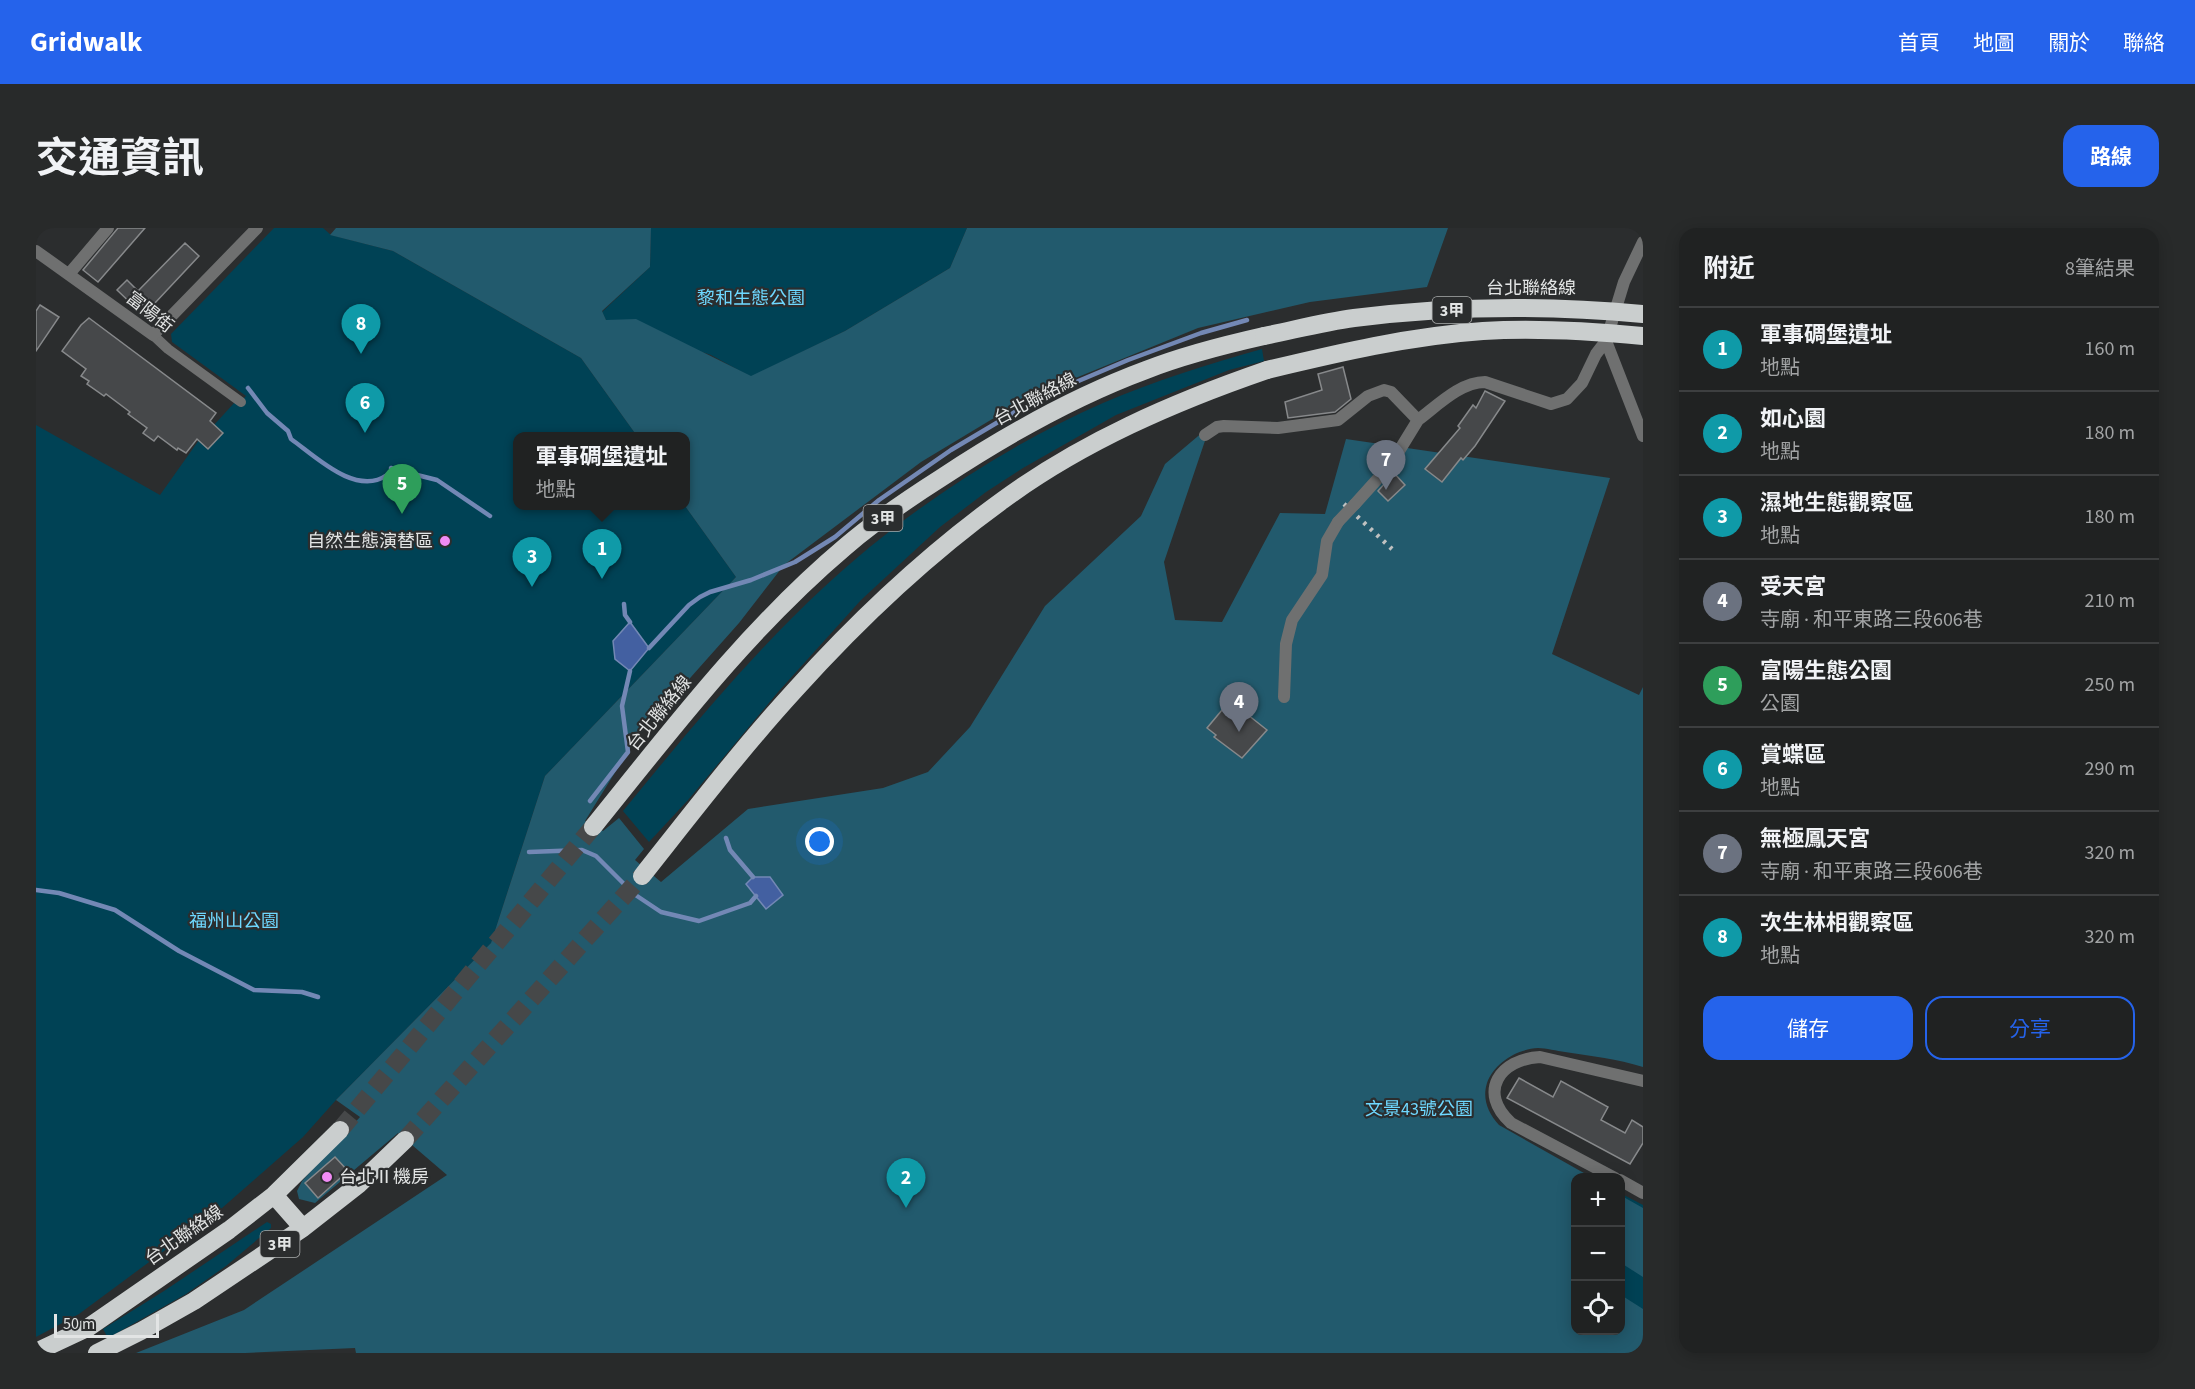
<!DOCTYPE html>
<html lang="zh-TW">
<head>
<meta charset="utf-8">
<style>
  :root { --surface:#202222; --page:#282a2a; --text:#f1f3f6; --muted:#a2a4a5; --line:#3d3f40; --accent:#2563eb }
  body { margin:0; font-family:"Source Sans 3","Noto Sans TC",sans-serif; background:var(--page); color:var(--text) }
  .controls { position:absolute; right:18px; bottom:18px; display:grid; overflow:hidden; border-radius:12px; box-shadow:0 3px 15px #0003 }
  .controls button { width:54px; height:54px; display:grid; place-items:center; padding:0; border:0; border-bottom:2px solid var(--line); background:var(--surface); color:var(--text); font:30px sans-serif }
  .scale { position:absolute; left:18px; bottom:15px; width:105px; box-sizing:border-box; padding-left:6px; border:3px solid #e2e4e4; border-top:0; font-size:16px; line-height:21px; white-space:nowrap; color:#e2e4e4; -webkit-text-stroke:4px #2b2d2e; paint-order:stroke }
  .you { position:absolute; left:784px; top:614px; width:21px; height:21px; margin:-15px; border:4px solid #fff; border-radius:50%; background:#1a73e8; box-shadow:0 0 0 9px #1a73e833 }
  .badge { display:grid; place-items:center; width:39px; height:39px; border-radius:50%; background:var(--accent); color:#fff; font-size:20px; font-weight:700 }
  .pin { position:absolute; translate:-50% -50px; filter:drop-shadow(0 2px 3px #0008) }
  .pin::after { content:''; position:absolute; top:32px; width:21px; height:18px; background:inherit; clip-path:polygon(0 0,100% 0,50% 100%) }
  .popup { position:absolute; left:477px; top:204px; width:177px; height:78px; box-sizing:border-box; display:grid; place-content:center; border-radius:12px; background:var(--surface); filter:drop-shadow(0 2px 4px #0005); font-size:20px; white-space:nowrap; color:var(--muted) }
  .popup b { font-size:22px; color:var(--text) }
  .popup::after { content:''; position:absolute; left:50%; top:100%; margin-left:-12px; border:12px solid transparent; border-top-color:var(--surface) }
  .list { margin:0; padding:0; list-style:none }
  h2 { display:flex; justify-content:space-between; align-items:center; height:78px; margin:0; padding:0 24px; font-size:26px }
  h2 small { font-size:20px; font-weight:400; color:var(--muted) }
  .list li { display:grid; grid-template-columns:39px 1fr auto; gap:18px; align-items:center; box-sizing:border-box; height:84px; padding:0 24px; border-top:2px solid var(--line) }
  .list b { display:block; font-size:22px; white-space:nowrap }
  .list p { margin:0; font-size:20px; white-space:nowrap; color:var(--muted) }
  .list em { font-size:20px; font-style:normal; color:var(--muted) }
  .actions { display:flex; gap:12px; padding:18px 24px }
  .actions a { flex:1; padding:14px 0; border:2px solid var(--accent); border-radius:18px; text-align:center; font-size:21px; color:var(--accent) }
  .actions .main { background:var(--accent); color:#fff }
  .icon { flex:none; width:33px; height:33px; fill:none; stroke:currentColor; stroke-width:2; stroke-linecap:round; stroke-linejoin:round }
  .map { position:relative; flex:none; width:1607px; height:1125px; overflow:hidden; border-radius:18px }
  header { display:flex; align-items:center; gap:36px; box-sizing:border-box; height:84px; padding:0 30px; background:var(--accent); color:#fff }
  header strong { font-size:28px }
  nav { display:flex; gap:33px; margin-inline-start:auto; font-size:21px }
  .intro { display:flex; align-items:center; justify-content:space-between; box-sizing:border-box; height:144px; padding:0 36px }
  h1 { margin:0; font-size:42px }
  .button { padding:15px 27px; border-radius:18px; background:var(--accent); color:#fff; font-size:21px; font-weight:700 }
  main { display:flex; gap:36px; padding:0 36px }
  aside { flex:1; background:var(--surface); border-radius:18px; box-shadow:0 3px 15px #0003 }
  .map>svg:first-child { display:block }
  .green { fill:#004255 }
  .forest { fill:#225a6d }
  .water { fill:#4360a1; stroke:#7388b5; stroke-width:1.5 }
  .lines { fill:none; stroke-linecap:round; stroke-linejoin:round }
  .stream { stroke:#7388b5; stroke-width:4.5 }
  .building { fill:#46484a; stroke:#87898b; stroke-width:1.5 }
  .motorway-tunnel { stroke:#464849; stroke-width:18; stroke-dasharray:18 9; stroke-linecap:butt }
  .pedestrian { stroke:#6f7070; stroke-width:10 }
  .minor { stroke:#6f7070; stroke-width:12 }
  .motorway { stroke:#cacece; stroke-width:18 }
  .rail { stroke:#bfc1c1; stroke-width:4.5; stroke-dasharray:3 6; stroke-linecap:butt }
  .minor-bridge { stroke:#6f7070; stroke-width:12 }
  .motorway-bridge { stroke:#cacece; stroke-width:18 }
  .poi-dot { fill:#f18bf5; stroke:#2b2d2e; stroke-width:2 }
  .labels { text-anchor:middle; stroke-width:4.5; stroke-linejoin:round; paint-order:stroke }
  .shield { fill:#2b2d2e; stroke:#abadad; stroke-width:1.5 }
  .shield-label { font-size:16px; font-weight:bold; fill:#e2e4e4 }
  .street-label { font-size:18px; fill:#e2e4e4; stroke:#2b2d2e }
  .park-label { font-size:18px; fill:#6ed8ff; stroke:#2b2d2e }
  .poi-label { font-size:18px; fill:#e2e4e4; stroke:#2b2d2e; text-anchor:end }
</style>
</head>
<body>
<header>
<strong>Gridwalk</strong>
<nav><a>首頁</a><a>地圖</a><a>關於</a><a>聯絡</a></nav>
</header>
<div class="intro"><h1>交通資訊</h1><a class="button">路線</a></div>
<main>
<div class="map">
<svg width="1607" height="1125" viewBox="0 0 1607 1125">
  <rect width="100%" height="100%" fill="#2b2d2e"/>
  <path class="green" d="M238,0H287L295,7L357,23L545,130L601,208H482V278H649L700,349L509,548L455,715L300,872L267,909L186,980L43,1086L0,1109V197L124,267L163,212L172,221L186,206L178,197L199,174L202,176L210,168L136,114L135,106Z
    M615,0H931L914,40L809,103L715,149L675,127L570,92L566,84L614,39Z
    M1226,121L1228,133L1193,142L1080,187L987,240L950,264L904,299L825,372L742,464L652,572L613,614L587,583C650,506 714,428 787,360C869,284 965,220 1067,175C1118,153 1172,136 1226,121Z
    M1584,965L1607,977V1096L1585,1078Z
    M231,994L235,996V1000L190,1038L150,1066L72,1110L67,1101L128,1063Z"/>
  <path class="forest" d="M300,0H615L614,39L566,83L570,92L600,91L715,148L809,103L914,40L931,0H1412L1391,59L1274,74L1162,100L993,169L885,234L748,337L703,395L599,512L549,593L567,603L583,590L608,621L599,632L625,654L712,581L847,560L892,544L934,499L1009,378L1105,288L1129,236L1174,198L1128,334L1139,392L1186,394L1244,285L1289,286L1310,211L1574,250L1516,426L1603,467L1607,459V839C1581,831 1556,828 1529,824C1521,823 1510,820 1502,820C1481,821 1458,835 1451,855C1446,871 1452,885 1463,897L1555,949L1540,950V1102H1584L1585,1067L1607,1081V1125H320L319,1120L209,1125H100L208,1082L411,947L362,905L279,975L263,971L261,963L266,953L324,889L300,872L455,715L509,548L700,349L649,278L650,208H601L545,130L357,23L294,7Z
    M1584,967L1607,980V1049L1585,1035Z"/>
  <path class="water" d="M594,394L613,420L594,443L579,431L577,413Z
    M717,649H734L747,667L730,681L710,656Z"/>
  <g class="lines">
    <path class="stream" d="M212,160L231,185L252,203L255,211C279,228 320,269 351,247
      M355,240L369,244
      M373,245L401,252L454,288
      M588,376L589,387L594,394
      M613,420L653,377L664,369L674,364L715,352L759,334L799,309L843,272L915,222L979,184L1040,154L1092,132L1165,105L1211,92
      M554,573L592,524L586,478L594,443
      M690,610L694,622L717,649
      M493,624L546,622L560,628L598,666L625,684L663,693L714,675L720,668
      M0,662L23,665L79,682L143,723L218,762L266,764L282,769"/>
  </g>
  <path class="building" d="M82,0H109L62,54L47,42Z
    M149,15L163,28L118,76L112,71L102,82L81,62L91,52L102,63Z
    M4,77L23,89L0,123V83Z
    M53,90L180,185L174,193L187,205L172,221L161,211L150,225L142,220L141,222L122,208L118,213L107,205L111,200L92,186L94,184L70,166L68,168L51,156L53,153L45,148L50,141L26,123L45,97Z
    M1307,139L1315,171L1299,184L1252,190L1249,174L1286,162L1282,146Z
    M1449,163L1469,173L1439,218L1427,232L1425,230L1406,254L1389,241L1424,200L1422,198L1437,177L1440,180Z
    M1358,245L1369,257L1352,273L1342,263Z
    M1197,475L1231,502L1206,530L1178,509L1180,507L1171,500L1186,482L1190,485Z
    M1483,850L1517,869L1525,853L1572,879L1565,892L1589,905L1596,892L1607,899V915L1594,936L1471,870Z
    M299,929L312,943L282,970L269,955Z"/>
  <g class="lines">
    <path class="motorway-tunnel" d="M304,902L557,599
      M369,912L606,648"/>
    <path class="pedestrian" d="M117,107L132,121L205,174"/>
    <path class="minor" d="M1607,14L1588,54L1570,113L1607,208
      M0,23L117,107L221,0
      M33,46L72,0
      M1169,207L1181,199L1188,198L1242,200L1302,192L1332,168L1348,162L1355,164L1382,192C1401,178 1424,154 1449,154L1515,176L1531,171L1546,155L1560,126L1570,113
      M1319,276L1355,236L1382,192
      M1248,469L1250,416L1256,392L1286,347L1291,313L1302,294
      M1579,950L1475,895C1441,864 1464,831 1504,829L1607,853
      M1584,952L1607,965"/>
    <path class="motorway" d="M557,599C636,501 713,400 809,319C839,293 872,271 905,250C970,207 1037,169 1110,142C1148,127 1188,117 1228,108
      M606,648C656,585 705,521 759,462C822,392 891,327 967,272C1046,214 1138,174 1231,142
      M238,967L267,1000
      M0,1124L53,1099L193,1002L238,967L304,902
      M61,1125L105,1103L158,1073L267,1000L322,957L369,912"/>
    <path class="rail" d="M1308,276L1356,321"/>
    <path class="minor-bridge" d="M1302,294L1319,276"/>
    <path class="motorway-bridge" d="M1228,108C1258,102 1288,94 1318,90C1413,78 1511,77 1607,86
      M1231,142C1302,125 1374,108 1447,103C1500,100 1554,103 1607,108"/>
  </g>
  <g class="poi-dot">
    <circle cx="409" cy="313" r="6"/>
    <circle cx="291" cy="949" r="6"/>
  </g>
  <g class="labels">
    <g class="shield">
      <rect x="1396.5" y="69" width="39" height="26" rx="4.5"/>
      <rect x="827.5" y="277" width="39" height="26" rx="4.5"/>
      <rect x="224.5" y="1003" width="39" height="26" rx="4.5"/>
    </g>
    <g class="shield-label">
      <text x="1416" y="88">3甲</text>
      <text x="847" y="296">3甲</text>
      <text x="244" y="1022">3甲</text>
    </g>
    <g class="street-label">
      <text x="1495" y="66">台北聯絡線</text>
      <text transform="translate(114 84) rotate(38)" y="6">富陽街</text>
      <text transform="translate(999 171) rotate(-28)" y="6">台北聯絡線</text>
      <text transform="translate(623 485) rotate(-51)" y="6">台北聯絡線</text>
      <text transform="translate(148 1007) rotate(-35)" y="6">台北聯絡線</text>
    </g>
    <g class="park-label">
      <text x="715" y="76">黎和生態公園</text>
      <text x="198" y="699">福州山公園</text>
      <text x="1383" y="887">文景43號公園</text>
    </g>
    <g class="poi-label">
      <text x="397" y="319">自然生態演替區</text>
      <text x="303" y="955" text-anchor="start">台北Ⅱ機房</text>
    </g>
  </g>
</svg>
<div class="controls">
<button>+</button>
<button>−</button>
<button><svg class="icon" aria-label="locate" viewBox="0 0 24 24"><circle cx="12" cy="12" r="6"/><path d="M12 2v4M12 18v4M2 12h4M18 12h4"/></svg></button>
</div>
<div class="scale">50 m</div>
<div class="you"></div>
<div class="pin badge" style="left:566px;top:351px;background:#0f9aa8">1</div>
<div class="popup"><b>軍事碉堡遺址</b>地點</div>
<div class="pin badge" style="left:870px;top:980px;background:#0f9aa8">2</div>
<div class="pin badge" style="left:496px;top:359px;background:#0f9aa8">3</div>
<div class="pin badge" style="left:1203px;top:504px;background:#6b7280">4</div>
<div class="pin badge" style="left:366px;top:286px;background:#2e9e5b">5</div>
<div class="pin badge" style="left:329px;top:205px;background:#0f9aa8">6</div>
<div class="pin badge" style="left:1350px;top:262px;background:#6b7280">7</div>
<div class="pin badge" style="left:325px;top:126px;background:#0f9aa8">8</div>
</div>
<aside>
<h2>附近<small>8筆結果</small></h2>
<ul class="list">
<li><span class="badge" style="background:#0f9aa8">1</span><div><b>軍事碉堡遺址</b><p>地點</p></div><em>160 m</em></li>
<li><span class="badge" style="background:#0f9aa8">2</span><div><b>如心園</b><p>地點</p></div><em>180 m</em></li>
<li><span class="badge" style="background:#0f9aa8">3</span><div><b>濕地生態觀察區</b><p>地點</p></div><em>180 m</em></li>
<li><span class="badge" style="background:#6b7280">4</span><div><b>受天宮</b><p>寺廟 · 和平東路三段606巷</p></div><em>210 m</em></li>
<li><span class="badge" style="background:#2e9e5b">5</span><div><b>富陽生態公園</b><p>公園</p></div><em>250 m</em></li>
<li><span class="badge" style="background:#0f9aa8">6</span><div><b>賞蝶區</b><p>地點</p></div><em>290 m</em></li>
<li><span class="badge" style="background:#6b7280">7</span><div><b>無極鳳天宮</b><p>寺廟 · 和平東路三段606巷</p></div><em>320 m</em></li>
<li><span class="badge" style="background:#0f9aa8">8</span><div><b>次生林相觀察區</b><p>地點</p></div><em>320 m</em></li>
</ul>
<div class="actions"><a class="main">儲存</a><a>分享</a></div>
</aside>
</main>
</body>
</html>
